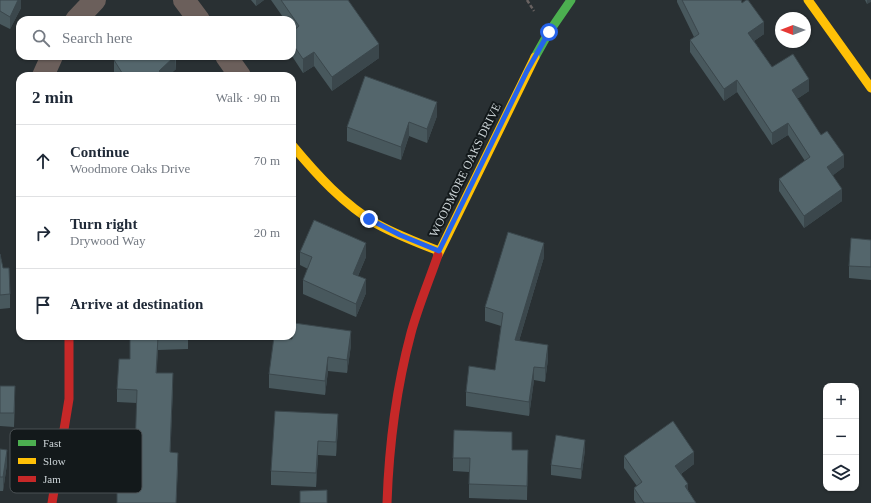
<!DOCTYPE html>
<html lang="en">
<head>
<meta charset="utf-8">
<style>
  :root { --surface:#fff; --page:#f6f6f7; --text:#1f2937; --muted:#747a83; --line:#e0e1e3 }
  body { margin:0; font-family:"Times New Roman",serif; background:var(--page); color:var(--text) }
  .controls { position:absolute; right:12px; bottom:12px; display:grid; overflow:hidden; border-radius:8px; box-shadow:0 1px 3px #0004 }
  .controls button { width:36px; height:36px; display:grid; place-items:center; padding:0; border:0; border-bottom:1px solid var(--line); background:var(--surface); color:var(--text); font:20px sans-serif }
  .compass { position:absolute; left:775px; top:12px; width:36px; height:36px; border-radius:50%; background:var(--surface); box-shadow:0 1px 3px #0004; rotate:270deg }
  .stop { position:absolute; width:12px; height:12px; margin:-9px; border:3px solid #2563eb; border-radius:50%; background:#fff }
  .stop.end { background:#2563eb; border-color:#fff; box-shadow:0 1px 4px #0008 }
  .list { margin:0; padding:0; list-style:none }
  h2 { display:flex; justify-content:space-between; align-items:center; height:52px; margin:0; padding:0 16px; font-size:17px }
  h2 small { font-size:13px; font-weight:400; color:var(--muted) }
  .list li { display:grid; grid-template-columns:26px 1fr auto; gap:12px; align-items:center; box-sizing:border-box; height:72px; padding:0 16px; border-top:1px solid var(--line) }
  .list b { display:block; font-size:15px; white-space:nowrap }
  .list p { margin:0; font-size:13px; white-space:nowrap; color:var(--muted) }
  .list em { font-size:13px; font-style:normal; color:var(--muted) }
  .icon { flex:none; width:22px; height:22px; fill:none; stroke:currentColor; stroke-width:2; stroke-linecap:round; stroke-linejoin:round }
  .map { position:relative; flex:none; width:871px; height:503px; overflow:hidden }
  .search { position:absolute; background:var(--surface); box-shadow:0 1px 3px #0004; left:16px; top:16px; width:280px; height:44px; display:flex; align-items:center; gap:10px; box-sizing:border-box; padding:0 14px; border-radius:12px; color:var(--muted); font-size:15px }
  .panel { position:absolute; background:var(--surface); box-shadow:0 1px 3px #0004; left:16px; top:72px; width:280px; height:268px; border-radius:12px }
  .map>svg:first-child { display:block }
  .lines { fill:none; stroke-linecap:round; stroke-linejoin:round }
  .path { stroke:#686261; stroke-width:2.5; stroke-dasharray:4 2; stroke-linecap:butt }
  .street { stroke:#6b5f5b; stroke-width:22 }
  .fast { stroke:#4caf50; stroke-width:9 }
  .slow { stroke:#ffc107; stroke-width:9 }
  .jam { stroke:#c62828; stroke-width:9 }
  .wall { fill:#48585d }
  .shaded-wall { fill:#3b474c }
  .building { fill:#54666c; stroke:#3b474c }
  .route { stroke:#2563eb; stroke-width:5 }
  .labels { text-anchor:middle; stroke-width:4; stroke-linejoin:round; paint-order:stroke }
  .street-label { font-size:12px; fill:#cdd5d8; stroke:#13191b }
  .key { fill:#13191b; stroke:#4b5154; stroke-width:1 }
  .key-label { font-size:11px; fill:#cdd5d8 }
</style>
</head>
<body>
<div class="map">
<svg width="871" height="503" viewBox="0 0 871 503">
  <rect width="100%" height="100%" fill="#293033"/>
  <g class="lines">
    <path class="path" d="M527,0L534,11"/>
    <path class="street" d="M184,0L199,20
      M76,20L95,0
      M226,56L240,76
      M43,76L52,56"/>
    <path class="fast" d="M535,57L549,32L571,0"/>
    <path class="slow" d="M808,0L871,88
      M292,145C317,175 343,204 377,224C397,235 418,243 439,251
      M438,255L535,57"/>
    <path class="jam" d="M52,503L69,399V336
      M387,503C389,445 396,389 411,333C418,307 429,281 438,255"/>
  </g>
  <path class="wall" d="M0,0H21V8L10,29L0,24Z
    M251,0H264L256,6Z
    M271,0H348L379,58L332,91L314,66L303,73L292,56V32L293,31L292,30V20H285Z
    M677,0H741L764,34L754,41L772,67L809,91L797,99L821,135L844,167L833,175L842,201L804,228L779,191V179L805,161L788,135L772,145L737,92L724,101L690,52V40L694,37L677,2Z
    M865,0H871L867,4Z
    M176,56V69L168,76H116L114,74V60Z
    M437,116L427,143L409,136L401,160L347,141V127Z
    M871,240V280L849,278V266Z
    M300,252L366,257L358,276L366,293L356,317L303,294V280L308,269L300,265Z
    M0,254L3,268L10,294V308L0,309Z
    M544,257L519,341L548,359L545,382L534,380L529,416L466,406V392L495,370L501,326L485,321V307Z
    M130,336H188V349L158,350L156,373L173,386L170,452L178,466L176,503H117V489L105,488V475L135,451L137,403L117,402V389L130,359Z
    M292,339L351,345L347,373L328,371L325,395L269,388V374Z
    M0,386L15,400L14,427L0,426Z
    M338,428L336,456L318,455L316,487L271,485V471Z
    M0,449L7,464L3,491H0Z
    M528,450L527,500L469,498V472L453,471V458Z
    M585,450L581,479L551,475V465Z
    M624,456L694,464L681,474L688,490L696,503H636L634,500V488L637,486L624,468Z"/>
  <path class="shaded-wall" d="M18,0H21V8L10,29V17Z
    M256,0H264L256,6Z
    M867,0H871V2L867,4Z
    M764,22V34L748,45V33Z
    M379,44V58L332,91V77Z
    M314,52V66L303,73V59Z
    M175,56L176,69L168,76H159V71Z
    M809,79V91L792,102V90Z
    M737,80V92L724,101V89Z
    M437,102V116L427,143V129Z
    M409,122V136L401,160V147Z
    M788,123V135L772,145V133Z
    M844,155V167L827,180V167Z
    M842,189V201L804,228V216Z
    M294,221V235L292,236V223Z
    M366,243V257L353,287V274Z
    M544,243V257L515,354V340Z
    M366,279V293L356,317V304Z
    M351,331V345L347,373V360Z
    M158,337V350L156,386V373Z
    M548,345V359L545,382V368Z
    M328,357V371L325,395V381Z
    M534,367V380L529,416V402Z
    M173,373V386L170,465V452Z
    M338,414V428L336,456V442Z
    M585,440V450L581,479V469Z
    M318,441V455L316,487V473Z
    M7,450V464L3,491V477Z
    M694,452V464L675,478V466Z
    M688,484V496L685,486Z"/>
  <path class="building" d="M0,0H18L10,17L0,11Z
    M281,0H348L379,44L332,77L314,52L303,59L292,43V32L299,26Z
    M682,0H741L742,3L746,0H748L764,22L748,33L772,67L793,54L809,79L792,90L821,135L827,131L844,155L827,167L842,189L804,216L779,179L810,157L788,123L772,133L737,80L724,89L690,40L699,34Z
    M119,56H175L159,71L164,76H124L114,60Z
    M365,76L437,102L427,129L409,122L401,147L347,127Z
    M314,220L366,243L353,274L366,279L356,304L303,280L312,257L300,252Z
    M508,232L544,243L515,340L548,345L545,368L534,367L529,402L466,392L469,366L495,370L503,313L485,307Z
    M851,238L871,240V267L849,266Z
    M0,254L3,268H9L10,294L0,295Z
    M294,323L351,331L347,360L328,357L325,381L269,374L274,337L292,339Z
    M130,336H188L158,337L156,373H173L170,452L178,453L176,503H117V476L105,475L106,449L135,451L137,390L117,389L119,359H130Z
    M0,386H15L14,413H0Z
    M275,411L338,414L336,442L318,441L316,473L271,471Z
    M673,421L694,452L675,466L688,484L685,486L696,503H644L634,488L642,482L624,456Z
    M454,430L512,432V450H528L527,486L469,484L470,458H453Z
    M556,435L585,440L581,469L551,465Z
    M0,449L7,450L3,477H0Z
    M327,490V503H300V491Z"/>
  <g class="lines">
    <path class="route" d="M369,219L400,235L439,251L527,71L549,32"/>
  </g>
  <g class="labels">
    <g class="street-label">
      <text transform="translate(465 170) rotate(-64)" y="4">WOODMORE OAKS DRIVE</text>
    </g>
  </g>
  <rect x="10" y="429" width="132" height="64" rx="6" class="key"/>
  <rect x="18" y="440" width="18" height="6" fill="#4caf50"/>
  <rect x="18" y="458" width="18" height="6" fill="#ffc107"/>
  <rect x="18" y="476" width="18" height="6" fill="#c62828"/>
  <g class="key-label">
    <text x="43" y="447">Fast</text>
    <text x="43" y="465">Slow</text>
    <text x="43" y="483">Jam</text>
  </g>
</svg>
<div class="controls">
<button>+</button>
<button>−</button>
<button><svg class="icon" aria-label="layers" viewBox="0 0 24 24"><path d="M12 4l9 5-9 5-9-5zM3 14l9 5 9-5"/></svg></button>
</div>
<svg class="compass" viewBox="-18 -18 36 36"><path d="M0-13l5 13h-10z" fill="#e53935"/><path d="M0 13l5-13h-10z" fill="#747a83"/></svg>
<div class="stop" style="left:549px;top:32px"></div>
<div class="stop end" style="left:369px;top:219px"></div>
<div class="search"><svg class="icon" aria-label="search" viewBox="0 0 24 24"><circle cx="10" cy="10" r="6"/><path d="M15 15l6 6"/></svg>Search here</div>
<section class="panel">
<h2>2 min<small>Walk · 90 m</small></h2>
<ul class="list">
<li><svg class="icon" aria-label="ahead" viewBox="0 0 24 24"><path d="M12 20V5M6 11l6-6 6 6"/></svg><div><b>Continue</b><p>Woodmore Oaks Drive</p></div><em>70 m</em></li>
<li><svg class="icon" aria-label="right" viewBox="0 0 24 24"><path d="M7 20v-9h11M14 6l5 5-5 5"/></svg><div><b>Turn right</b><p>Drywood Way</p></div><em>20 m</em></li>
<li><svg class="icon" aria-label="arrive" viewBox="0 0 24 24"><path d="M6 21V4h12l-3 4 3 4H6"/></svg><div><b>Arrive at destination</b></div></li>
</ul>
</section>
</div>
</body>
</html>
